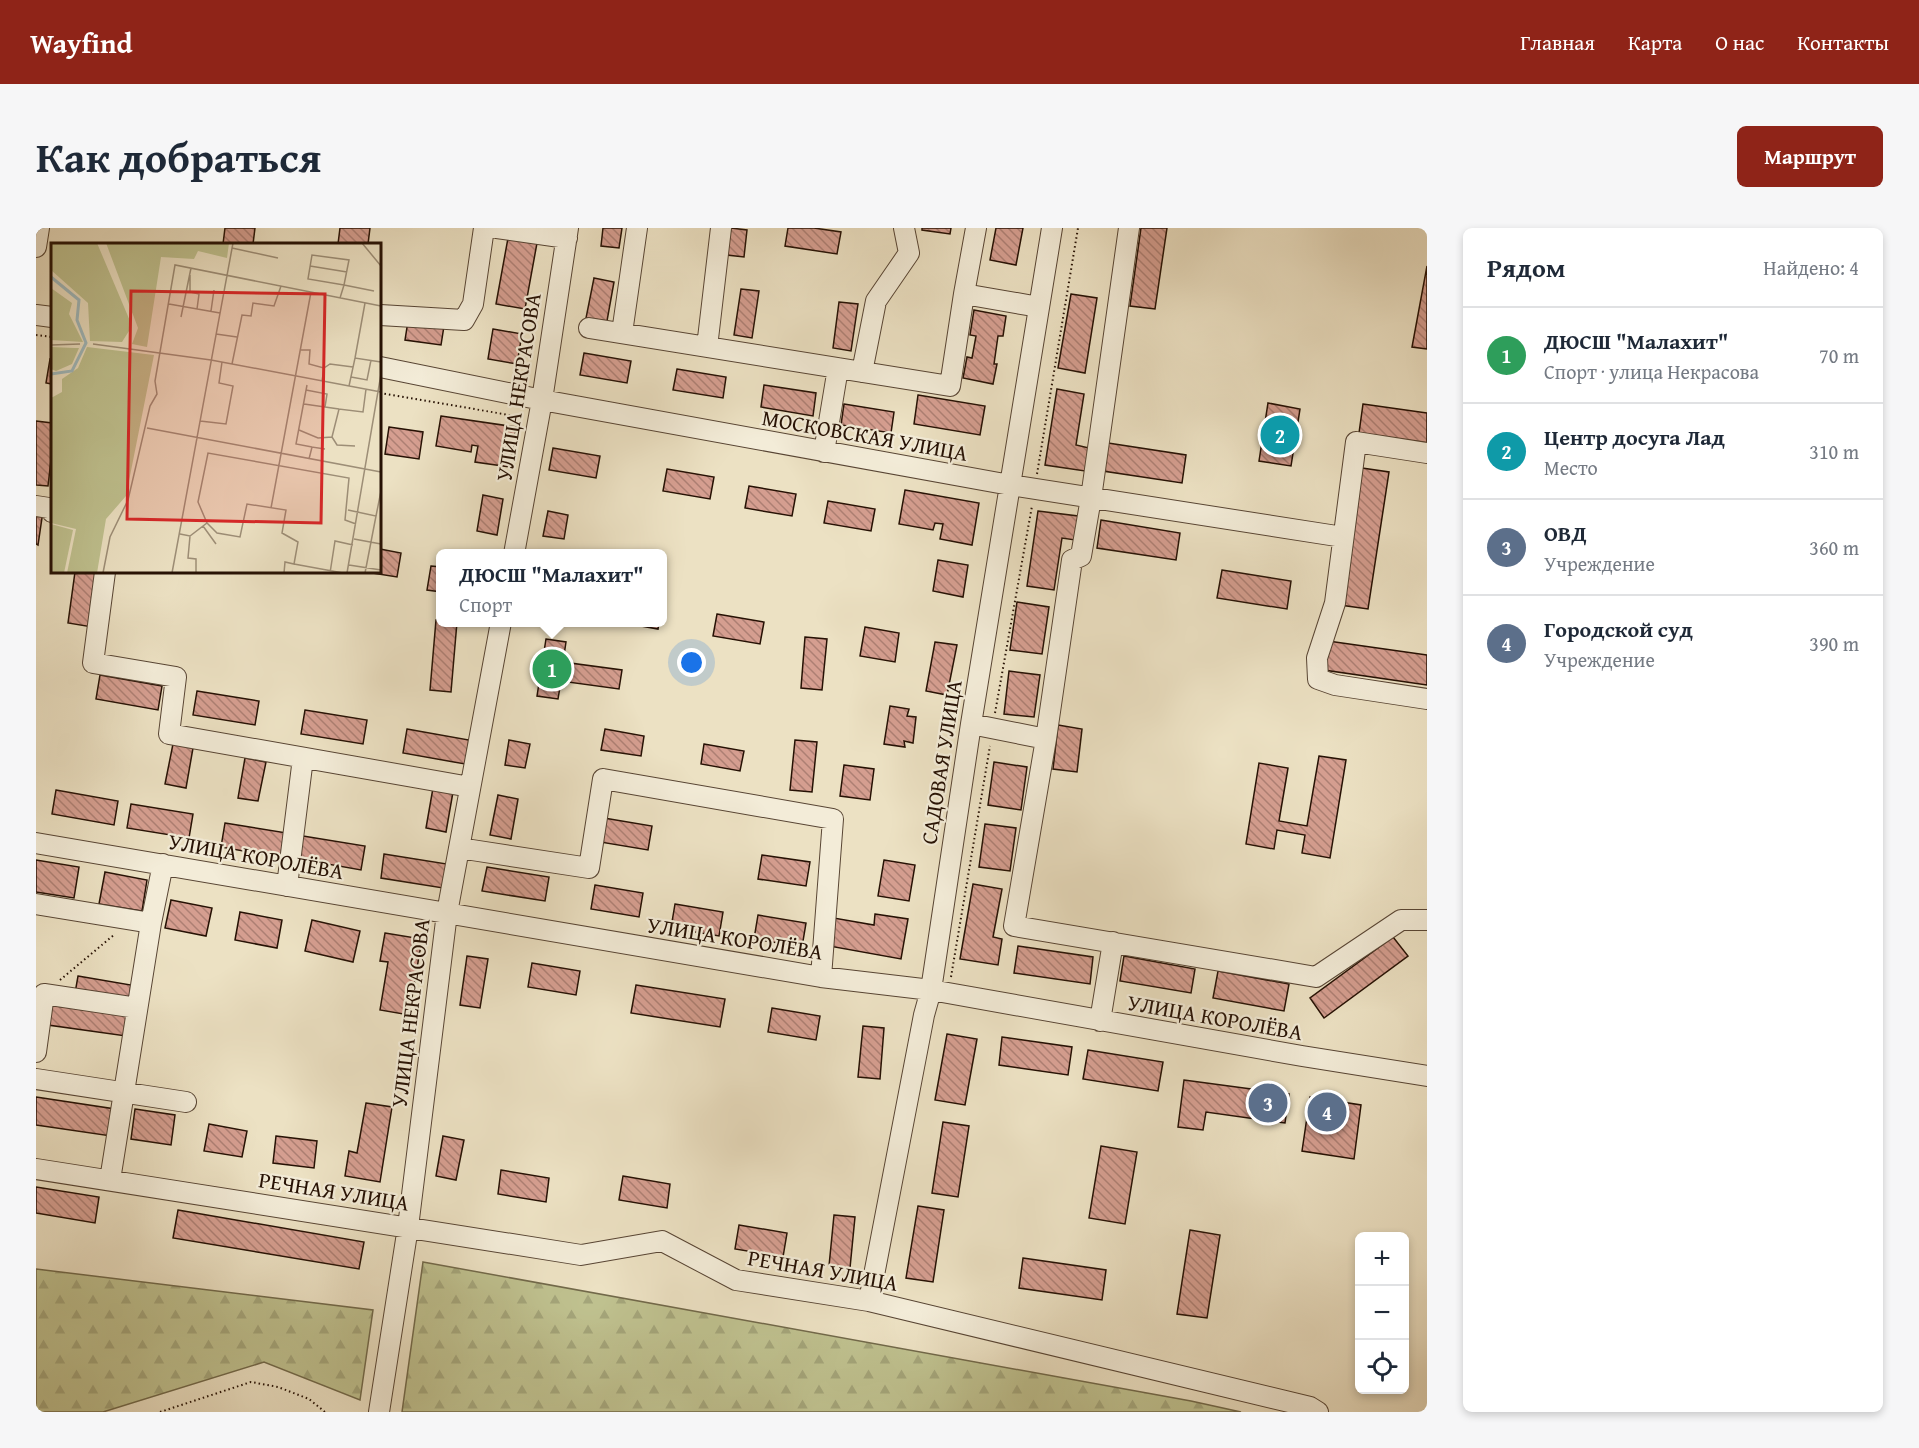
<!DOCTYPE html>
<html lang="ru">
<head>
<meta charset="utf-8">
<style>
  :root { --surface:#fff; --page:#f6f6f7; --text:#1f2937; --muted:#747a83; --line:#e0e1e3; --accent:#8f2418 }
  body { margin:0; font-family:"Gentium Book Plus",serif; background:var(--page); color:var(--text) }
  .controls { position:absolute; right:18px; bottom:18px; display:grid; overflow:hidden; border-radius:9px; box-shadow:0 3px 9px #0003 }
  .controls button { width:54px; height:54px; display:grid; place-items:center; padding:0; border:0; border-bottom:2px solid var(--line); background:var(--surface); color:var(--text); font:30px sans-serif }
  .you { position:absolute; left:656px; top:435px; width:21px; height:21px; margin:-15px; border:4px solid #fff; border-radius:50%; background:#1a73e8; box-shadow:0 0 0 9px #1a73e833 }
  .badge { display:grid; place-items:center; width:39px; height:39px; border-radius:50%; background:var(--accent); color:#fff; font-size:20px; font-weight:700 }
  .pin { position:absolute; translate:-50% -50%; border:3px solid #fff; box-shadow:0 2px 6px #0006 }
  .popup { position:absolute; left:400px; top:321px; width:231px; height:78px; box-sizing:border-box; display:grid; place-content:center; border-radius:9px; background:var(--surface); filter:drop-shadow(0 2px 4px #0005); font-size:20px; white-space:nowrap; color:var(--muted) }
  .popup b { font-size:22px; color:var(--text) }
  .popup::after { content:''; position:absolute; left:50%; top:100%; margin-left:-12px; border:12px solid transparent; border-top-color:var(--surface) }
  .list { margin:0; padding:0; list-style:none }
  h2 { display:flex; justify-content:space-between; align-items:center; height:78px; margin:0; padding:0 24px; font-size:26px }
  h2 small { font-size:20px; font-weight:400; color:var(--muted) }
  .list li { display:grid; grid-template-columns:39px 1fr auto; gap:18px; align-items:center; box-sizing:border-box; height:96px; padding:0 24px; border-top:2px solid var(--line) }
  .list b { display:block; font-size:22px; white-space:nowrap }
  .list p { margin:0; font-size:20px; white-space:nowrap; color:var(--muted) }
  .list em { font-size:20px; font-style:normal; color:var(--muted) }
  .icon { flex:none; width:33px; height:33px; fill:none; stroke:currentColor; stroke-width:2; stroke-linecap:round; stroke-linejoin:round }
  .map { position:relative; flex:none; width:1391px; height:1184px; overflow:hidden; border-radius:9px }
  header { display:flex; align-items:center; gap:36px; box-sizing:border-box; height:84px; padding:0 30px; background:var(--accent); color:#fff }
  header strong { font-size:28px }
  nav { display:flex; gap:33px; margin-inline-start:auto; font-size:21px }
  .intro { display:flex; align-items:center; justify-content:space-between; box-sizing:border-box; height:144px; padding:0 36px }
  h1 { margin:0; font-size:42px }
  .button { padding:15px 27px; border-radius:9px; background:var(--accent); color:#fff; font-size:21px; font-weight:700 }
  main { display:flex; gap:36px; padding:0 36px }
  aside { flex:1; background:var(--surface); border-radius:9px; box-shadow:0 3px 9px #0003 }
  .map>svg:first-child { display:block }
  .forest { fill:url(#forest-firs); stroke:#72694a; stroke-width:1.5 }
  .building { fill:url(#building-back-hatch); stroke:#261104; stroke-width:1.5 }
  .lines { fill:none; stroke-linecap:round; stroke-linejoin:round }
  .minor-casing { stroke:#584534; stroke-width:22 }
  .path { stroke:#261104; stroke-width:2; stroke-dasharray:1.5 3; stroke-linecap:butt }
  .minor { stroke:#f3ecd8; stroke-width:20 }
  .labels { text-anchor:middle; stroke-width:4.5; stroke-linejoin:round; paint-order:stroke }
  .street-label { font-size:22px; fill:#261104; stroke:#f3ecd8 }
  .inset-river { fill:none; stroke:#9fbabf; stroke-width:3 }
  .inset-road { fill:none; stroke:#9d8e77; stroke-width:1.5 }
  .view { fill:#d62828; fill-opacity:0.15; stroke:#d62828; stroke-width:3 }
  .inset-edge { fill:none; stroke:#261104; stroke-width:3 }
</style>
</head>
<body>
<header>
<strong>Wayfind</strong>
<nav><a>Главная</a><a>Карта</a><a>О нас</a><a>Контакты</a></nav>
</header>
<div class="intro"><h1>Как добраться</h1><a class="button">Маршрут</a></div>
<main>
<div class="map">
<svg width="1391" height="1184" viewBox="0 0 1391 1184">
  <defs>
    <pattern id="forest-firs" width="22" height="20" patternUnits="userSpaceOnUse" patternTransform="scale(1.5)"><rect width="22" height="20" fill="#bfc18f"/><path d="M5 1l3.5 6h-7zM16 11l3.5 6h-7z" fill="#a4a57a"/></pattern>
    <pattern id="building-back-hatch" width="6" height="6" patternUnits="userSpaceOnUse" patternTransform="scale(1.5)"><rect width="6" height="6" fill="#d59e90"/><path d="M-1 5l2 2M0 0l6 6M5-1l2 2" fill="none" stroke="#ad7f73"/></pattern>
  </defs>
  <rect width="100%" height="100%" fill="#ece1c3"/>
  <filter id="stains"><feTurbulence type="fractalNoise" baseFrequency=".00333" numOctaves="4"/><feColorMatrix values="0 0 0 0 .2 0 0 0 0 .09 0 0 0 0 .02 0 0 0 .5 -.17"/></filter>
  <radialGradient id="worn" r=".72"><stop offset=".6" stop-color="#630" stop-opacity="0"/><stop offset="1" stop-color="#630" stop-opacity=".3"/></radialGradient>
  <path class="forest" d="M387,1034L1155,1173L1205,1184H366Z
    M0,1041L337,1082L324,1172L228,1134L67,1184H0Z"/>
  <path class="building" d="M189,0H219L217,16H187Z
    M304,0H334L332,16H302Z
    M567,0H586L583,20L565,18Z
    M695,0L711,2L708,29L691,27Z
    M752,0H778L805,4L801,26L749,18Z
    M886,0H915L914,6L886,2Z
    M960,0H987L980,37L954,32Z
    M1105,0H1131L1119,81L1094,78Z
    M472,10L501,15L489,81L460,76Z
    M1391,38V121L1376,119Z
    M558,50L578,54L571,93L550,90Z
    M705,61L723,63L716,110L698,107Z
    M1035,66L1061,70L1049,145L1022,140Z
    M803,74L822,76L815,123L797,120Z
    M938,82L970,88L967,108H962L958,136H961L957,156L927,150L931,129L936,130L940,108L934,107Z
    M372,93L408,98L405,117L369,112Z
    M457,101L486,106L481,136L452,131Z
    M548,125L595,133L591,155L544,147Z
    M14,131L16,132V156L10,155Z
    M641,141L690,149L687,170L637,162Z
    M728,157L780,165L777,188L725,179Z
    M1021,161L1048,166L1040,217L1053,220L1049,243L1009,237Z
    M882,167L949,178L944,207L878,196Z
    M1232,175L1264,181L1255,238L1223,233Z
    M808,176L858,184L855,205L805,197Z
    M1327,176L1391,185V215L1323,205Z
    M405,188L480,199L474,239L439,234L442,218L436,217L435,224L400,218Z
    M0,193L16,195V223L12,258L0,257Z
    M353,199L387,204L383,231L349,226Z
    M1072,215L1150,227L1146,255L1067,243Z
    M517,220L564,228L560,250L513,242Z
    M1326,240L1353,244L1332,381L1304,377Z
    M631,241L678,249L674,271L627,263Z
    M713,258L760,266L756,288L709,280Z
    M869,262L943,275L936,317L904,311L907,296L899,295L897,302L863,296Z
    M447,267L467,271L461,307L441,303Z
    M792,273L839,281L835,303L788,295Z
    M0,282L7,283L2,317L0,316Z
    M512,283L532,287L528,311L507,308Z
    M1002,283L1042,288L1039,312L1026,310L1018,362L991,358Z
    M1065,292L1144,305L1140,332L1061,320Z
    M344,321L365,325L361,349L330,344H344Z
    M902,332L932,337L927,369L897,363Z
    M395,338L405,339V364L391,362Z
    M1186,342L1255,353L1251,381L1181,370Z
    M39,344H64L56,399L32,395Z
    M981,374L1013,379L1006,426L974,422Z
    M681,386L728,394L724,416L677,408Z
    M400,392H405V394H421L415,464L394,462Z
    M583,394H623L622,401Z
    M829,399L863,405L859,434L824,428Z
    M769,409L791,411L786,462L765,460Z
    M510,411L530,414L527,434L586,442L583,461L525,453L522,471L501,468Z
    M1292,413L1391,427V457L1288,442Z
    M899,414L921,417L911,467L890,463Z
    M973,443L1004,447L998,489L968,486Z
    M64,447L126,458L122,482L60,471Z
    M161,463L223,473L219,497L157,487Z
    M854,478L873,481L871,488L880,489L877,515L868,513L869,519L848,516Z
    M269,482L331,492L327,516L265,506Z
    M1022,497L1046,501L1041,544L1017,541Z
    M371,501L433,512L429,536L367,525Z
    M569,501L608,508L605,528L565,522Z
    M473,512L494,516L489,540L469,537Z
    M759,512L781,514L776,564L754,562Z
    M137,516L157,520L150,560L129,556Z
    M668,516L708,523L704,543L665,536Z
    M1283,528L1310,532L1294,630L1266,625L1269,607L1241,602L1238,621L1210,616L1223,535L1252,540L1243,593L1271,598Z
    M209,530L230,534L222,573L202,570Z
    M958,534L991,539L985,582L952,577Z
    M808,537L838,541L834,572L804,568Z
    M397,560L417,564L410,604L390,600Z
    M20,562L82,573L78,597L16,586Z
    M462,567L482,571L475,611L454,607Z
    M95,576L157,586L153,610L91,600Z
    M568,590L616,598L612,622L564,614Z
    M189,595L251,605L247,630L185,619Z
    M949,596L980,600L974,643L943,639Z
    M267,608L329,618L325,642L263,631Z
    M348,626L411,636L407,660L345,650Z
    M726,627L774,634L770,658L722,651Z
    M0,632L43,639L38,670L0,664Z
    M848,632L879,637L873,673L842,668Z
    M451,639L513,649L509,673L446,663Z
    M69,644L111,652L106,683L63,676Z
    M937,656L966,661L957,709L966,711L962,737L924,731Z
    M559,657L607,665L603,689L555,681Z
    M135,672L176,680L170,708L129,700Z
    M639,676L687,684L683,708L635,700Z
    M204,684L246,692L241,720L199,712Z
    M839,686L872,691L865,731L793,718L798,690L838,697Z
    M722,687L770,695L766,719L718,711Z
    M276,692L324,703L317,734L269,723Z
    M349,705L386,711L373,787L344,782L352,734L344,733Z
    M1357,709L1372,728L1288,790L1274,770Z
    M982,718L1057,729L1054,756L978,745Z
    M431,728L452,731L444,780L424,777Z
    M1088,728L1159,741L1155,765L1084,753Z
    M496,735L544,743L540,767L492,759Z
    M1182,743L1253,756L1248,783L1177,770Z
    M42,748L95,757L93,773L39,765Z
    M600,757L689,771L684,799L595,785Z
    M14,777L93,788L90,808L12,797Z
    M736,780L784,788L780,812L732,804Z
    M827,798L848,800L844,851L822,849Z
    M911,806L941,811L929,877L899,872Z
    M966,809L1036,819L1032,847L963,837Z
    M1052,822L1127,834L1122,863L1047,851Z
    M1148,852L1253,866L1249,895L1170,884L1167,902L1142,899Z
    M0,869L79,881L75,908L0,897Z
    M1274,869L1325,877L1318,931L1266,923Z
    M330,875L356,879L344,954L309,948L313,923L321,925Z
    M99,881L139,887L135,917L95,911Z
    M907,894L933,898L922,969L896,965Z
    M173,896L211,903L206,929L168,923Z
    M240,908L281,913L278,940L237,935Z
    M407,908L428,912L420,952L400,948Z
    M1065,918L1101,924L1089,996L1053,990Z
    M465,942L513,950L510,974L462,966Z
    M587,948L634,956L631,980L583,972Z
    M0,959L63,969L59,995L0,985Z
    M882,978L908,982L897,1054L870,1050Z
    M142,982L328,1014L323,1041L137,1010Z
    M798,987L819,989L814,1040L793,1038Z
    M703,997L751,1005L747,1029L699,1021Z
    M1154,1002L1184,1007L1171,1090L1141,1086Z
    M987,1030L1070,1042L1066,1072L983,1060Z"/>
  <g class="lines">
    <g class="minor-casing">
      <path id="minor" d="M461,0L531,10
        M940,0L928,66L1003,79
        M1093,0L1055,270L1045,328L1036,332L1010,511L978,698L1280,749L1365,692H1391
        M0,19L3,0
        M0,87L16,89
        M344,87L428,92L437,76L448,0
        M553,100L914,158L928,66
        M586,105L601,0
        M671,119L685,0
        M344,139L506,172L974,257L1307,309
        M826,144L840,73L873,25L868,0
        M788,224L802,140
        M1391,225L1320,214L1299,375L1281,430L1282,451L1299,457L1391,471
        M0,278L13,280L16,284
        M478,326L506,172L532,0
        M69,344L57,435L140,449L133,506L434,559
        M935,496L1010,511
        M0,615L785,749L895,762L1266,828L1391,848
        M423,620L553,640L567,551L797,591L785,749
        M251,658L267,530
        M0,676L115,695
        M1064,793L1077,714
        M0,824L8,766L101,780
        M0,851L150,874
        M0,941L545,1027L626,1013L700,1052L833,1073L1274,1179L1282,1184
        M74,952L115,695L127,636
        M833,1073L888,787L895,762L935,496L1016,0
        M343,1184L372,999L411,685L465,394"/>
    </g>
    <path class="path" d="M0,107L16,109
      M344,165L485,189
      M1001,246L1042,0
      M959,485L996,278
      M915,749L954,518
      M24,752L79,706
      M124,1184L215,1154L242,1159L273,1171L289,1184"/>
    <use href="#minor" class="minor"/>
  </g>
  <g class="labels">
    <g class="street-label">
      <text transform="translate(482 159) rotate(-81)" y="8">УЛИЦА НЕКРАСОВА</text>
      <text transform="translate(829 207) rotate(10)" y="8">МОСКОВСКАЯ УЛИЦА</text>
      <text transform="translate(905 534) rotate(-81)" y="8">САДОВАЯ УЛИЦА</text>
      <text transform="translate(220 628) rotate(10)" y="8">УЛИЦА КОРОЛЁВА</text>
      <text transform="translate(699 710) rotate(9)" y="8">УЛИЦА КОРОЛЁВА</text>
      <text transform="translate(374 785) rotate(-83)" y="8">УЛИЦА НЕКРАСОВА</text>
      <text transform="translate(1179 789) rotate(10)" y="8">УЛИЦА КОРОЛЁВА</text>
      <text transform="translate(298 963) rotate(9)" y="8">РЕЧНАЯ УЛИЦА</text>
      <text transform="translate(787 1042) rotate(10)" y="8">РЕЧНАЯ УЛИЦА</text>
    </g>
  </g>
  <g transform="translate(15 15)">
    <rect width="330" height="330" fill="#ece1c3"/>
    <path d="M0,104L23,105H28L21,121L5,128L0,126Z" fill="#bfc18f"/>
    <path d="M0,0H46L79,78L78,88L71,99L39,98L37,60L0,27ZM55,0H178L176,15L147,8L143,16L110,14L96,104L81,101L87,85ZM0,45L21,60L18,71L32,99L0,97ZM36,104L103,112L75,253L55,276L46,330H16L25,286L0,280V155L11,149V136L27,125Z" fill="#bfc18f"/>
    <path d="M0,281L22,287L13,330H0Z" fill="#bfc18f"/>
    <path class="inset-river" d="M0,34L28,57L26,77L35,100L21,128L0,131"/>
    <path class="inset-road" d="M311,0L330,23M181,5L227,15M259,23L296,29M139,32V49L148,51L146,66M289,55L293,42L298,17L261,12L257,36L293,42L323,48M118,61L169,70M160,68L163,47M130,74L140,25M165,91L186,94M42,101L160,117L330,149M0,102L29,101M250,107H259L258,121L273,125L271,138M304,115L314,60M181,121L191,72L200,73L202,60L223,63L230,43M273,125L279,121L302,124M300,134L316,137L320,117M256,142L245,201L261,204M298,143L304,115L330,119M255,147L276,151L274,164M253,161L288,166M149,178L175,181L182,143L168,140L171,119M96,185L330,229M248,187L267,195L281,194L288,166L312,169L315,146M281,194L286,202L304,203M258,216L261,204L274,206M220,265L260,49M297,267L325,273L314,330M325,273L330,248M156,280L147,259L157,210L298,235L294,277L305,281M152,283L165,301M129,291L139,293L156,280L166,290L189,294L196,261L235,267L231,290L247,299L243,321L234,319L233,330M139,293L137,315L145,316V330M303,296L330,301M243,321L292,330M298,322L330,327M52,330L59,294L77,257L99,163L106,151L104,138L124,22L330,63M121,330L182,0M279,330L284,298L302,302M296,330L330,131"/>
    <path class="view" d="M80,48L274,51L270,280L76,276Z"/>
    <rect width="330" height="330" class="inset-edge"/>
  </g>
  <rect width="100%" height="100%" filter="url(#stains)"/>
  <rect width="100%" height="100%" fill="url(#worn)"/>
</svg>
<div class="controls">
<button>+</button>
<button>−</button>
<button><svg class="icon" aria-label="locate" viewBox="0 0 24 24"><circle cx="12" cy="12" r="6"/><path d="M12 2v4M12 18v4M2 12h4M18 12h4"/></svg></button>
</div>
<div class="you"></div>
<div class="pin badge" style="left:516px;top:441px;background:#2e9e5b">1</div>
<div class="popup"><b>ДЮСШ &quot;Малахит&quot;</b>Спорт</div>
<div class="pin badge" style="left:1244px;top:207px;background:#0f9aa8">2</div>
<div class="pin badge" style="left:1232px;top:875px;background:#5c6f8a">3</div>
<div class="pin badge" style="left:1291px;top:884px;background:#5c6f8a">4</div>
</div>
<aside>
<h2>Рядом<small>Найдено: 4</small></h2>
<ul class="list">
<li><span class="badge" style="background:#2e9e5b">1</span><div><b>ДЮСШ &quot;Малахит&quot;</b><p>Спорт · улица Некрасова</p></div><em>70 m</em></li>
<li><span class="badge" style="background:#0f9aa8">2</span><div><b>Центр досуга Лад</b><p>Место</p></div><em>310 m</em></li>
<li><span class="badge" style="background:#5c6f8a">3</span><div><b>ОВД</b><p>Учреждение</p></div><em>360 m</em></li>
<li><span class="badge" style="background:#5c6f8a">4</span><div><b>Городской суд</b><p>Учреждение</p></div><em>390 m</em></li>
</ul>
</aside>
</main>
</body>
</html>
